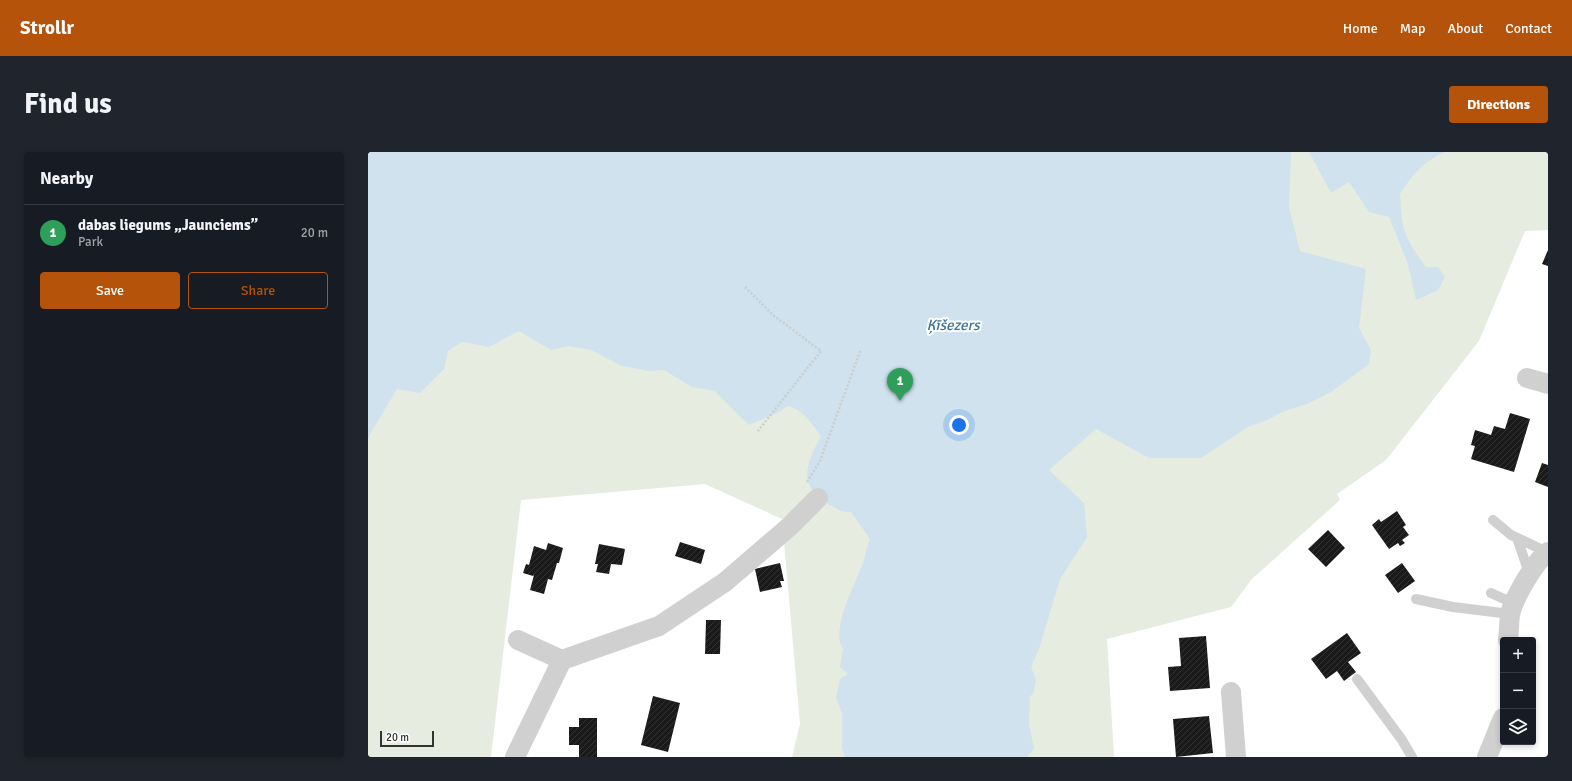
<!DOCTYPE html>
<html lang="en">
<head>
<meta charset="utf-8">
<style>
  :root { --surface:#171b24; --page:#20242c; --text:#f1f3f6; --muted:#9ea1a6; --line:#363941; --accent:#b45309 }
  body { margin:0; font-family:Signika,sans-serif; background:var(--page); color:var(--text) }
  .controls { position:absolute; right:12px; bottom:12px; display:grid; overflow:hidden; border-radius:4px; box-shadow:0 2px 6px #0003 }
  .controls button { width:36px; height:36px; display:grid; place-items:center; padding:0; border:0; border-bottom:1px solid var(--line); background:var(--surface); color:var(--text); font:20px sans-serif }
  .scale { position:absolute; left:12px; bottom:10px; width:54px; box-sizing:border-box; padding-left:4px; border:2px solid #333; border-top:0; font-size:11px; line-height:14px; white-space:nowrap; color:#333; -webkit-text-stroke:3px #fff; paint-order:stroke }
  .you { position:absolute; left:591px; top:273px; width:14px; height:14px; margin:-10px; border:3px solid #fff; border-radius:50%; background:#1a73e8; box-shadow:0 0 0 6px #1a73e833 }
  .badge { display:grid; place-items:center; width:26px; height:26px; border-radius:50%; background:var(--accent); color:#fff; font-size:13px; font-weight:700 }
  .pin { position:absolute; translate:-50% -33px; filter:drop-shadow(0 1px 2px #0008) }
  .pin::after { content:''; position:absolute; top:21px; width:14px; height:12px; background:inherit; clip-path:polygon(0 0,100% 0,50% 100%) }
  .list { margin:0; padding:0; list-style:none }
  h2 { display:flex; justify-content:space-between; align-items:center; height:52px; margin:0; padding:0 16px; font-size:17px }
  h2 small { font-size:13px; font-weight:400; color:var(--muted) }
  .list li { display:grid; grid-template-columns:26px 1fr auto; gap:12px; align-items:center; box-sizing:border-box; height:56px; padding:0 16px; border-top:1px solid var(--line) }
  .list b { display:block; font-size:15px; white-space:nowrap }
  .list p { margin:0; font-size:13px; white-space:nowrap; color:var(--muted) }
  .list em { font-size:13px; font-style:normal; color:var(--muted) }
  .actions { display:flex; gap:8px; padding:12px 16px }
  .actions a { flex:1; padding:9px 0; border:1px solid var(--accent); border-radius:4px; text-align:center; font-size:14px; color:var(--accent) }
  .actions .main { background:var(--accent); color:#fff }
  .icon { flex:none; width:22px; height:22px; fill:none; stroke:currentColor; stroke-width:2; stroke-linecap:round; stroke-linejoin:round }
  .map { position:relative; flex:none; width:1180px; height:605px; overflow:hidden; border-radius:4px }
  header { display:flex; align-items:center; gap:24px; box-sizing:border-box; height:56px; padding:0 20px; background:var(--accent); color:#fff }
  header strong { font-size:19px }
  nav { display:flex; gap:22px; margin-inline-start:auto; font-size:14px }
  .intro { display:flex; align-items:center; justify-content:space-between; box-sizing:border-box; height:96px; padding:0 24px }
  h1 { margin:0; font-size:28px }
  .button { padding:10px 18px; border-radius:4px; background:var(--accent); color:#fff; font-size:14px; font-weight:700 }
  main { display:flex; gap:24px; padding:0 24px }
  aside { flex:1; background:var(--surface); border-radius:4px; box-shadow:0 2px 6px #0003 }
  .map>svg:first-child { display:block }
  .park { fill:#e6ecdf }
  .water { fill:#cfe2ee }
  .building { fill:url(#building-hatch) }
  .lines { fill:none; stroke-linecap:round; stroke-linejoin:round }
  .path { stroke:#cdcdcd; stroke-width:2.5; stroke-dasharray:2 2; stroke-linecap:butt }
  .service { stroke:#d0d0d0; stroke-width:10 }
  .minor { stroke:#d0d0d0; stroke-width:20 }
  .labels { text-anchor:middle; stroke-width:4; stroke-linejoin:round; paint-order:stroke }
  .water-label { font-size:15px; font-style:italic; fill:#3f7597; stroke:#fff }
</style>
</head>
<body>
<header>
<strong>Strollr</strong>
<nav><a>Home</a><a>Map</a><a>About</a><a>Contact</a></nav>
</header>
<div class="intro"><h1>Find us</h1><a class="button">Directions</a></div>
<main>
<aside>
<h2>Nearby<small></small></h2>
<ul class="list">
<li><span class="badge" style="background:#2e9e5b">1</span><div><b>dabas liegums „Jaunciems”</b><p>Park</p></div><em>20 m</em></li>
</ul>
<div class="actions"><a class="main">Save</a><a>Share</a></div>
</aside>
<div class="map">
<svg width="1180" height="605" viewBox="0 0 1180 605">
  <defs>
    <pattern id="building-hatch" width="6" height="6" patternUnits="userSpaceOnUse"><rect width="6" height="6" fill="#1a1a1a"/><path d="M-1 1l2-2M0 6l6-6M5 7l2-2" fill="none" stroke="#333"/></pattern>
  </defs>
  <rect width="100%" height="100%" fill="#fff"/>
  <path class="park" d="M0,0H1180V78L1157,79L1111,189L1018,308L969,342L972,348L884,427L863,455L739,487L746,605H424L432,572L414,367L337,332L153,348L123,605H0Z"/>
  <path class="water" d="M0,0H923L921,55L932,99L998,117L991,176L1003,198L1001,212L963,240L939,252L914,260L899,268L880,275L833,306H781L728,277L681,318L716,351L719,385L692,427L671,497L663,515L668,528L665,542L662,544L661,572L666,597L659,605H477L474,597V561L468,546L472,527L480,522L472,515L475,497C462,477 488,431 495,411C497,403 499,395 502,387L483,360C474,361 468,356 460,352C428,333 439,311 453,284C445,273 435,257 420,254L409,261L381,273L347,239L324,235L296,218L281,219L254,214L223,198L200,194L183,198L151,179L121,195L94,190L80,199L76,217L52,241L29,237L5,277L0,287Z
    M941,0H1077C1053,11 1046,21 1032,42C1033,53 1033,66 1036,77C1040,91 1049,103 1058,115H1070L1077,125L1070,138L1048,148L1040,112L1021,65L1001,60L981,30L963,41Z"/>
  <path class="building" d="M1180,98V114L1174,112Z
    M1142,261L1162,267L1146,320L1103,307L1107,294L1103,293L1107,278L1123,283L1126,274L1137,277Z
    M1174,311L1180,313V335L1167,330Z
    M1029,359L1038,373L1035,375L1041,383L1034,388L1037,391L1032,394L1030,391L1021,397L1004,373L1011,367L1013,370Z
    M960,378L977,396L958,415L940,397Z
    M312,390L337,398L333,412L307,404Z
    M180,391L195,396L191,411H189L184,428L180,427L176,442L162,438L166,423L165,424L155,421L158,412L161,413L166,394L178,398Z
    M231,392L257,397L254,413L243,412L241,422L228,420L230,412H227Z
    M412,411L416,429H412L414,435L392,440L387,417Z
    M1034,411L1047,429L1030,441L1017,423Z
    M338,468H353L352,502H337Z
    M979,481L993,501L980,510L988,520L976,529L969,519L958,527L943,507Z
    M838,484L842,536L802,539L800,515L813,514L811,486Z
    M285,544L312,551L300,600L273,593Z
    M841,564L845,601L808,605L805,567Z
    M211,566H229V605H211V593H201V575H211Z"/>
  <g class="lines">
    <path class="path" d="M377,135L405,163L453,199L390,279
      M439,330L452,309L493,197"/>
    <path class="service" d="M1125,368L1143,383L1179,400
      M1149,386L1161,421
      M1123,441L1147,452
      M1048,447L1085,455L1142,462
      M989,527L1034,588L1044,605"/>
    <path class="minor" d="M1159,226L1180,232
      M150,488L194,508L291,474L357,430L421,375L450,346
      M1140,488C1141,480 1141,471 1142,463C1145,447 1167,409 1180,400
      M863,540L868,605
      M147,605L194,508
      M1119,605L1135,566"/>
  </g>
  <g class="labels">
    <g class="water-label">
      <text x="585" y="178">Ķīšezers</text>
    </g>
  </g>
</svg>
<div class="controls">
<button>+</button>
<button>−</button>
<button><svg class="icon" aria-label="layers" viewBox="0 0 24 24"><path d="M12 4l9 5-9 5-9-5zM3 14l9 5 9-5"/></svg></button>
</div>
<div class="scale">20 m</div>
<div class="you"></div>
<div class="pin badge" style="left:532px;top:249px;background:#2e9e5b">1</div>
</div>
</main>
</body>
</html>
